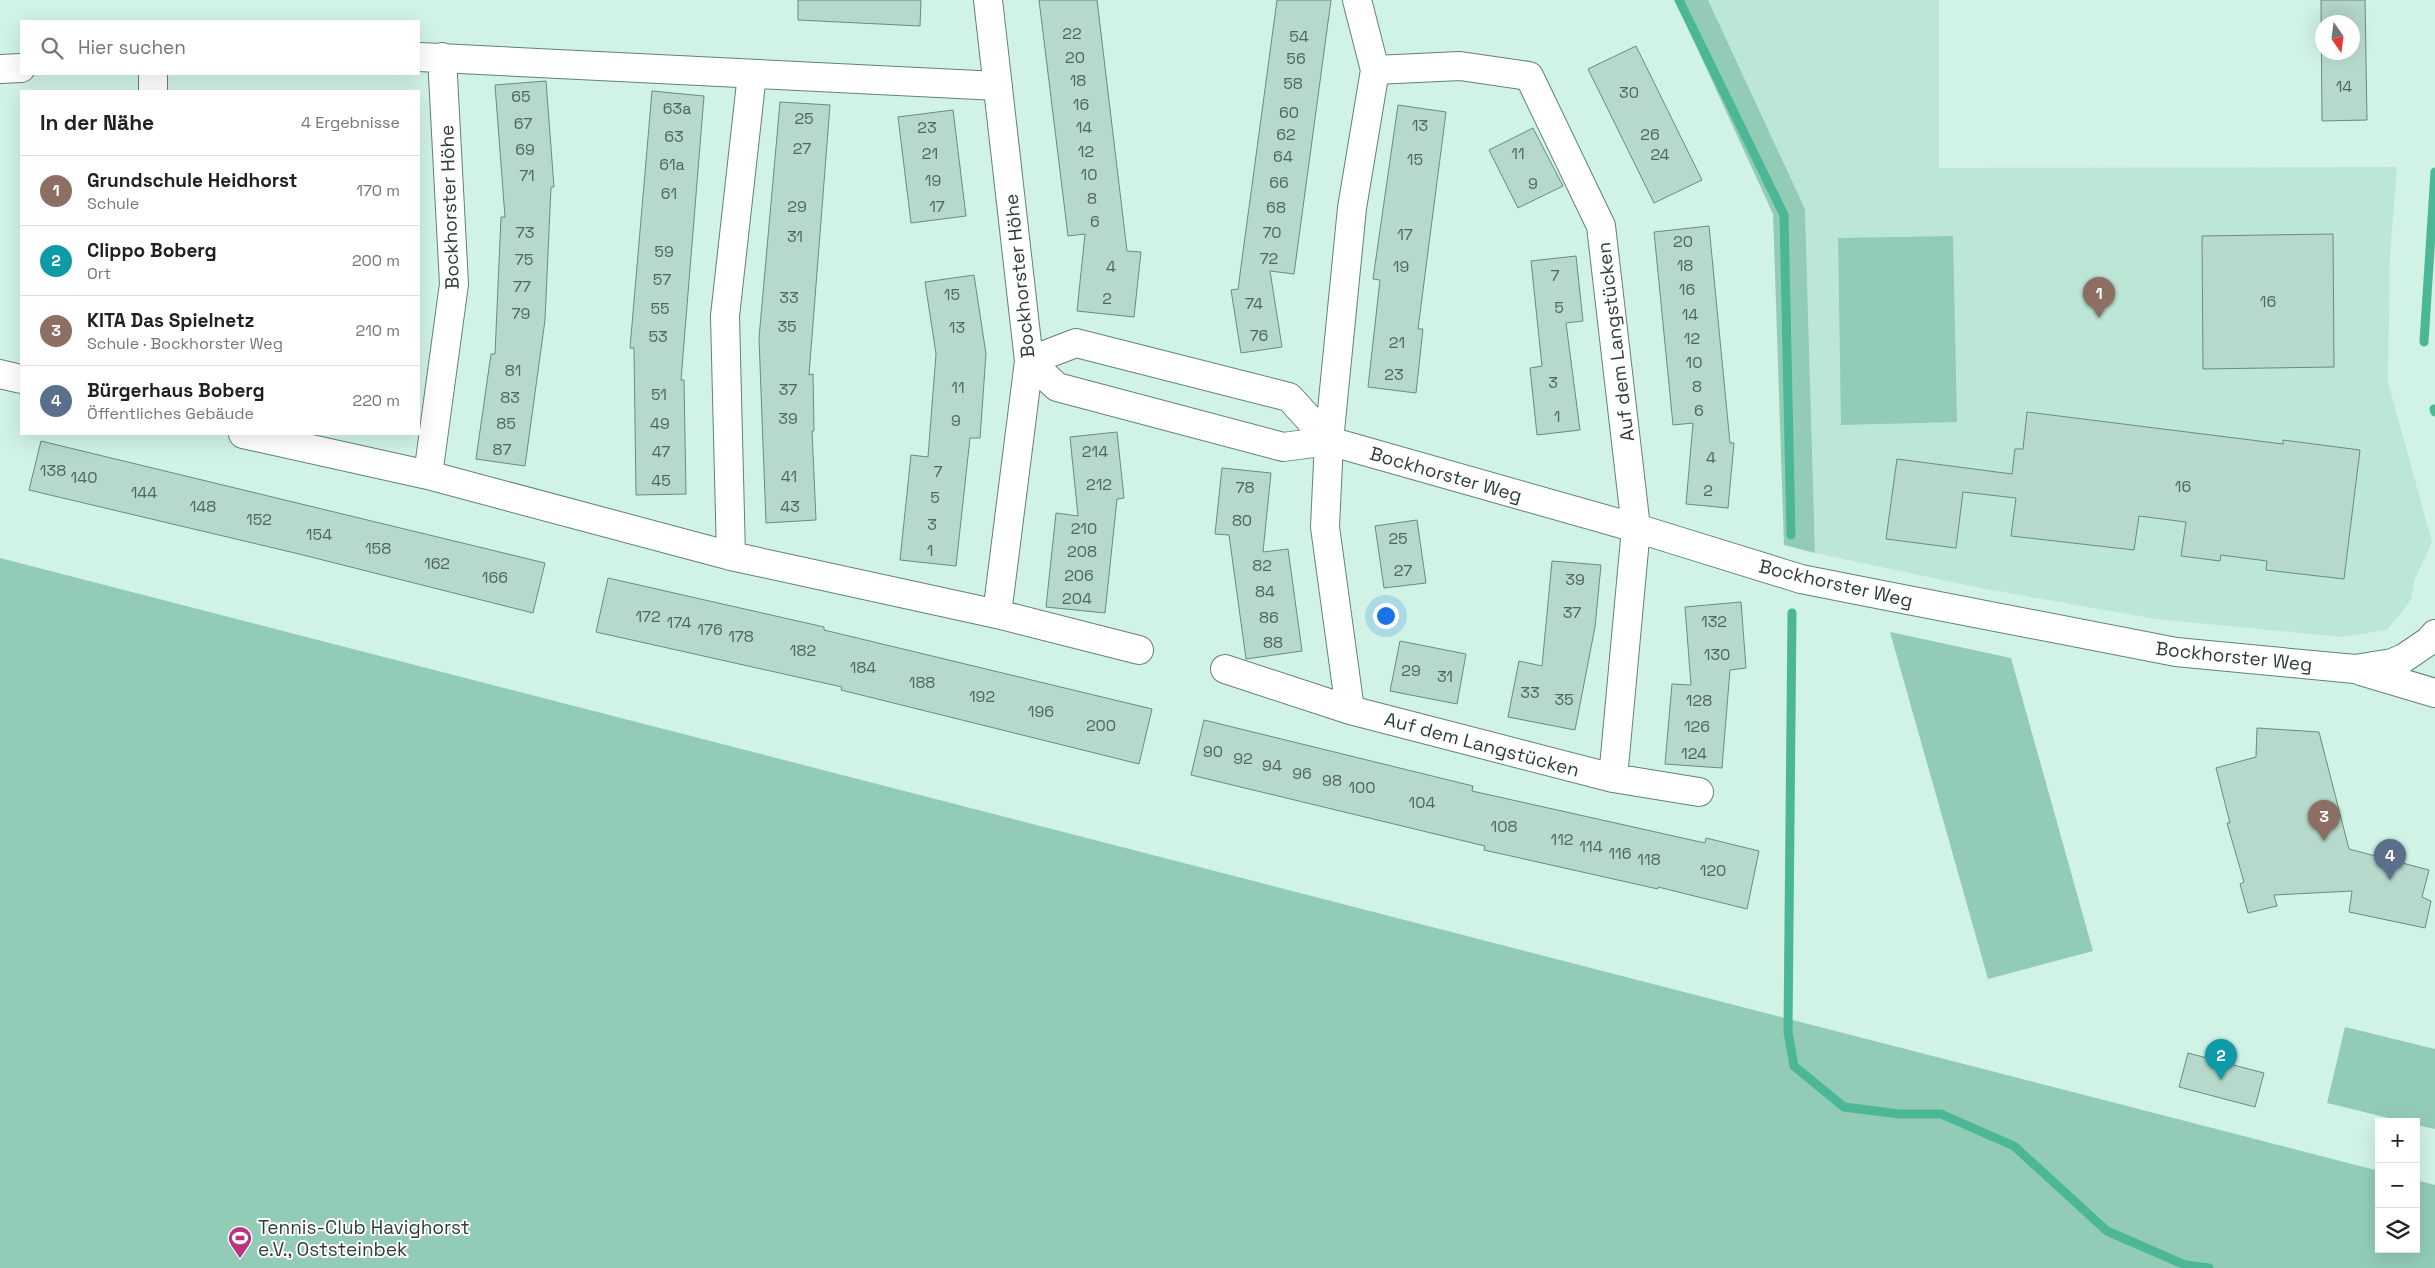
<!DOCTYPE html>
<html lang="de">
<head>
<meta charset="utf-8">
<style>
  :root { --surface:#fff; --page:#f2f2f2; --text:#202124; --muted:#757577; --line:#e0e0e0; --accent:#b83680 }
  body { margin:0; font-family:"Space Grotesk",sans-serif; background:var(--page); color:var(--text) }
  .controls { position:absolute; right:15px; bottom:15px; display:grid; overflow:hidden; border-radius:0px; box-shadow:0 5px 20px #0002 }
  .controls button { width:45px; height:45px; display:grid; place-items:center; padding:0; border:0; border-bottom:1px solid var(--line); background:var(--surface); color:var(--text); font:25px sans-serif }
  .compass { position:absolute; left:2315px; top:15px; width:45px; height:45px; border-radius:50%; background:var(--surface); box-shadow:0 5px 20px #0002; rotate:166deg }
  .you { position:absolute; left:1385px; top:615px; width:18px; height:18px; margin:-12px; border:4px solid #fff; border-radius:50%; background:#1a73e8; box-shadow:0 0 0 8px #1a73e833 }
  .badge { display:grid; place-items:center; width:32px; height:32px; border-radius:50%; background:var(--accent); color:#fff; font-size:16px; font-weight:700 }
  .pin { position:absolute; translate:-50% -41px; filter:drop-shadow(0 1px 2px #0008) }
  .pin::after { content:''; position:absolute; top:26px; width:18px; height:15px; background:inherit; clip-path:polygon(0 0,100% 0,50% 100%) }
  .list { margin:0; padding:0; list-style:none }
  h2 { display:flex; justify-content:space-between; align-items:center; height:65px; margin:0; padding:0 20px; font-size:21px }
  h2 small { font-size:16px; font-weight:400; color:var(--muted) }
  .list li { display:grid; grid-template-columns:32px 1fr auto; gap:15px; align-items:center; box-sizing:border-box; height:70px; padding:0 20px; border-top:1px solid var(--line) }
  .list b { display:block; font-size:19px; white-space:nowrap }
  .list p { margin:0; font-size:16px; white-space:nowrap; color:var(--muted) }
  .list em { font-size:16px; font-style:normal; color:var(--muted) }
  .icon { flex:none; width:28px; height:28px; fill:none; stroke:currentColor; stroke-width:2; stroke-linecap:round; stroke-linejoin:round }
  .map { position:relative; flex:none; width:2435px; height:1268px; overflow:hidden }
  .search { position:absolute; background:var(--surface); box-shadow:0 5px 20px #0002; left:20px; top:20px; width:400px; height:55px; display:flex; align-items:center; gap:12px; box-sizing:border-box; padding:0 18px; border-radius:0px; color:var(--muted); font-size:19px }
  .panel { position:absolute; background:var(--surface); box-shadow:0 5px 20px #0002; left:20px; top:90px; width:400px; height:345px; border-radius:0px }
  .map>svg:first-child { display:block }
  .built { fill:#bce7d6 }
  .green { fill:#92ccb7 }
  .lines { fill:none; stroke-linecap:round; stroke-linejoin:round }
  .stream { stroke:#4bb796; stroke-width:9 }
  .building { fill:#b6d9cb; stroke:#6b8b7e; fill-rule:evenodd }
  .minor-casing { stroke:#628276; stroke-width:30 }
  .minor { stroke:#fff; stroke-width:28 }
  .labels { text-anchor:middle; stroke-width:4; stroke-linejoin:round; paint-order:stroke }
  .number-label { font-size:16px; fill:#52655d }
  .street-label { font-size:19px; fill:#303e38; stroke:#fff }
  .poi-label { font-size:19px; fill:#303e38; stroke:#fff; text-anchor:start }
</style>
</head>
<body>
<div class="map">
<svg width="2435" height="1268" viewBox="0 0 2435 1268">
  <rect width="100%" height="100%" fill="#d0f3e5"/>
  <path class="built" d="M1708,0H1939V168L2397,167L2390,254L2388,382L2432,542L2414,581L2411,600L2387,630L2342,637L2156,619L1980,588L1815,553L1805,209Z"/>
  <path class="green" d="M1675,0H1708L1805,209L1815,553L1784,545L1773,214Z
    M1953,236L1957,422L1841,425L1838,238Z
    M0,558L2379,1171V1249H2416V1180L2435,1185V1268H0Z
    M1890,632L2011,658L2093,951L1988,979Z
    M2345,1027L2435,1049V1129L2416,1125V1122H2405L2327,1103Z"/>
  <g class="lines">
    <path class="stream" d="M1679,0L1784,215L1791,535
      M2424,342L2435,172
      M2434,409L2435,412
      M1792,613L1788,1032L1794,1066L1844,1107L1899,1114H1941L2014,1146L2107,1231L2185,1265L2209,1268"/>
  </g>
  <path class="building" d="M798,0H921L920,26L798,20Z
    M1039,0H1097L1127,251L1141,252L1134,317L1077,311L1085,234L1068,236Z
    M1277,0H1331L1294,274L1270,271L1282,347L1241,353L1231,290L1238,289Z
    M2321,0H2365L2367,120L2322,121ZM2322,22H2352V52H2322Z
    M1636,46L1702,180L1654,203L1588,69Z
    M546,81L554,187H551L545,320L525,466L476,459L491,354H495L501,217H505L495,85Z
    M652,91L704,96L681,380H684L686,494L636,495L634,348H630Z
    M780,102L830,105L809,375L813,374L814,431H812L816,520L766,523L759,338Z
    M1398,105L1446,112L1418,329H1423L1416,393L1368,387L1380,280L1373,279Z
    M953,110L966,216L911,223L898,117Z
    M1533,128L1563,186L1518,208L1489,150Z
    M1709,226L1730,443H1734L1728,508L1686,504L1693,423L1673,425L1654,232Z
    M2333,234L2334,367L2203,369L2202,236Z
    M1576,256L1583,321L1566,323L1580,430L1537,435L1530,368L1542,366L1531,261Z
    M974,275L986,354L980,438H970L956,566L900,560L911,455L928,457L936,354L925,282Z
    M2027,412L2283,444V440L2360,450L2344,579L2266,570L2267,561L2221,555L2220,561L2181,556L2186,522L2139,516L2134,550L2011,536L2016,498L1963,492L1956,548L1886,539L1897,459L2012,474L2015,449H2023Z
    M1117,432L1124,498L1117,499L1105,613L1046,607L1056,513L1078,516L1070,437Z
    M41,441L545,563L533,613L299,554L29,490Z
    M1222,468L1271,473L1263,552L1288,549L1302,651L1246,659L1229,535L1215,534Z
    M1417,520L1426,583L1384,588L1375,526Z
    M1552,561L1601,565L1595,627L1575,730L1508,717L1519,661L1542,666Z
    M608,578L824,627V630L1152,709L1139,764L841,690L842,687L596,632Z
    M1741,602L1746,668L1730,670L1722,768L1665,764L1672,684L1691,685L1685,607Z
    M1400,641L1466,654L1457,704L1390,691Z
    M1204,720L1473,786L1472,791L1705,843L1706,838L1759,851L1747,909L1658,887V889L1484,850L1485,846L1191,775Z
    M2257,728L2319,732L2349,849L2429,870L2422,897L2431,901L2425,928L2349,912L2352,891L2274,895L2277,906L2248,913L2240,884L2244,882L2227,823H2230L2216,768L2256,757Z
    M2188,1053L2264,1073L2255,1107L2179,1087Z"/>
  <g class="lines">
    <g class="minor-casing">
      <path id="minor" d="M988,0L1029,361L997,614
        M419,57L998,86
        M0,69L21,68
        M1375,70L1460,66L1529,76L1601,226L1636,528L1613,778
        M153,91V74
        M0,374L21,379
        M243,434L428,475L731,556L997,614L1139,650
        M1329,441L1283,447L1057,387L1029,361L1076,343L1289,397L1329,441L1636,528L1801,579L1877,594L2176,652L2355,669L2392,663L2404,658L2429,641L2435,634
        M428,475L454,284L442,57
        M731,556L725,316L752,74
        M1225,669L1350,710L1613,778L1699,792
        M2361,671L2435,693
        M1350,710L1325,527L1329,441L1352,208L1375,70L1357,0"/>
    </g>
    <use href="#minor" class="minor"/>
  </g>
  <defs>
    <g id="stadium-pin" transform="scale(1.25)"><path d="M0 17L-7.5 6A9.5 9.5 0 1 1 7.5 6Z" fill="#b83680" stroke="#fff"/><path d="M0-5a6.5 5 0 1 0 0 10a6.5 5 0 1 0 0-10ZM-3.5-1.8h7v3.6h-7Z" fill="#fff"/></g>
  </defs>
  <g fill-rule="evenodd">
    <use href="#stadium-pin" x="240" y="1238"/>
  </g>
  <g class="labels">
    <g class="number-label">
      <text x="1072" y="39">22</text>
      <text x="1299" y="42">54</text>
      <text x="1075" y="63">20</text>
      <text x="1296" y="64">56</text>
      <text x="1078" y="86">18</text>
      <text x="1293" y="89">58</text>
      <text x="2344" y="92">14</text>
      <text x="1629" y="98">30</text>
      <text x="521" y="102">65</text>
      <text x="1081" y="110">16</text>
      <text x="677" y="114">63a</text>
      <text x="1289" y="118">60</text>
      <text x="804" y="124">25</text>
      <text x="523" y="129">67</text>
      <text x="1420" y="131">13</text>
      <text x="927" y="133">23</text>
      <text x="1084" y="133">14</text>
      <text x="1286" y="140">62</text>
      <text x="1650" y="140">26</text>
      <text x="674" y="142">63</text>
      <text x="802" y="154">27</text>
      <text x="525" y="155">69</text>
      <text x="1086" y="157">12</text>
      <text x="930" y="159">21</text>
      <text x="1518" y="159">11</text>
      <text x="1660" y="160">24</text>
      <text x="1283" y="162">64</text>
      <text x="1415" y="165">15</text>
      <text x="672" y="170">61a</text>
      <text x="1089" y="180">10</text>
      <text x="527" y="181">71</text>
      <text x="933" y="186">19</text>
      <text x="1279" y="188">66</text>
      <text x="1533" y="189">9</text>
      <text x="669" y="199">61</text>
      <text x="1092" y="204">8</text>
      <text x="797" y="212">29</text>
      <text x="937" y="212">17</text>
      <text x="1276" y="213">68</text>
      <text x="1095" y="227">6</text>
      <text x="525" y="238">73</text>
      <text x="1272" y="238">70</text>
      <text x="1405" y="240">17</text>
      <text x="795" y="242">31</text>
      <text x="1683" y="247">20</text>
      <text x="664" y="257">59</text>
      <text x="1269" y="264">72</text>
      <text x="524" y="265">75</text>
      <text x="1685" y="271">18</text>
      <text x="1111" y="272">4</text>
      <text x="1401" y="272">19</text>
      <text x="1555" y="281">7</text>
      <text x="662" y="285">57</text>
      <text x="522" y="292">77</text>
      <text x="1687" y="295">16</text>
      <text x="952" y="300">15</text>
      <text x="789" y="303">33</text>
      <text x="1107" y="304">2</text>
      <text x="2268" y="307">16</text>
      <text x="1254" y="309">74</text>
      <text x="1559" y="313">5</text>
      <text x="660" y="314">55</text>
      <text x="521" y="319">79</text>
      <text x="1690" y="320">14</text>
      <text x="787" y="332">35</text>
      <text x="957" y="333">13</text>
      <text x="1259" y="341">76</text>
      <text x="658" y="342">53</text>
      <text x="1692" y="344">12</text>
      <text x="1397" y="348">21</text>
      <text x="1694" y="368">10</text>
      <text x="513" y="376">81</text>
      <text x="1394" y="380">23</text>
      <text x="1553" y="388">3</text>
      <text x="1697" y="392">8</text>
      <text x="958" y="393">11</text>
      <text x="788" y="395">37</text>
      <text x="659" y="400">51</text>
      <text x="510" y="403">83</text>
      <text x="1699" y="416">6</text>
      <text x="1557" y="422">1</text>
      <text x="788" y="424">39</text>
      <text x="956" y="426">9</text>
      <text x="506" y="429">85</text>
      <text x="660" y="429">49</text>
      <text x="502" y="455">87</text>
      <text x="661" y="457">47</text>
      <text x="1095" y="457">214</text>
      <text x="1711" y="463">4</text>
      <text x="53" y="476">138</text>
      <text x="938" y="477">7</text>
      <text x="789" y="482">41</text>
      <text x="84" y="483">140</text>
      <text x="661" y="486">45</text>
      <text x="1099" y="490">212</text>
      <text x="2183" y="492">16</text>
      <text x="1245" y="493">78</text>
      <text x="1708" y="496">2</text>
      <text x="144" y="498">144</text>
      <text x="935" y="503">5</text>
      <text x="203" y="512">148</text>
      <text x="790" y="512">43</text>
      <text x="259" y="525">152</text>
      <text x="1242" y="526">80</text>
      <text x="932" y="530">3</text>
      <text x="1084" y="534">210</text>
      <text x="319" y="540">154</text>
      <text x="1398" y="544">25</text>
      <text x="378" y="554">158</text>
      <text x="930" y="556">1</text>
      <text x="1082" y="557">208</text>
      <text x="437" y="569">162</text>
      <text x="1262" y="571">82</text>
      <text x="1403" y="576">27</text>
      <text x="1079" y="581">206</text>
      <text x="495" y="583">166</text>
      <text x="1575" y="585">39</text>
      <text x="1265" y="597">84</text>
      <text x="1077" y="604">204</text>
      <text x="1572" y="618">37</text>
      <text x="648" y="622">172</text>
      <text x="1269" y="623">86</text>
      <text x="1714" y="627">132</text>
      <text x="679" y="628">174</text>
      <text x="710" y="635">176</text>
      <text x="741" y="642">178</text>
      <text x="1273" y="648">88</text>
      <text x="803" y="656">182</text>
      <text x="1717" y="660">130</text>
      <text x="863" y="673">184</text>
      <text x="1411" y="676">29</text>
      <text x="1445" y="682">31</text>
      <text x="922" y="688">188</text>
      <text x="1530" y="698">33</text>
      <text x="982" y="702">192</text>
      <text x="1564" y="705">35</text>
      <text x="1699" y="706">128</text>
      <text x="1041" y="717">196</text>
      <text x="1101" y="731">200</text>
      <text x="1697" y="732">126</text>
      <text x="1213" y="757">90</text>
      <text x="1694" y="759">124</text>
      <text x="1243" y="764">92</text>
      <text x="1272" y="771">94</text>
      <text x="1302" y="779">96</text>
      <text x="1332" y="786">98</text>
      <text x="1362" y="793">100</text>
      <text x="1422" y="808">104</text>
      <text x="1504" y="832">108</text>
      <text x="1562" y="845">112</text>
      <text x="1591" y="852">114</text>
      <text x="1620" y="859">116</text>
      <text x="1649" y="865">118</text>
      <text x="1713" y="876">120</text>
    </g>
    <g class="street-label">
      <text transform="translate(449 207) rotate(-92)" y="7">Bockhorster Höhe</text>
      <text transform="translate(1019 276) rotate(-96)" y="7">Bockhorster Höhe</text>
      <text transform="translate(1615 342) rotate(-97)" y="7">Auf dem Langstücken</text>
      <text transform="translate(1446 474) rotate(16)" y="7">Bockhorster Weg</text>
      <text transform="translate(1836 583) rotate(13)" y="7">Bockhorster Weg</text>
      <text transform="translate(2234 656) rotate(6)" y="7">Bockhorster Weg</text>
      <text transform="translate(1482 744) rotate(15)" y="7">Auf dem Langstücken</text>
    </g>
    <g class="poi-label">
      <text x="258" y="1234">Tennis-Club Havighorst<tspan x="258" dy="22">e.V., Oststeinbek</tspan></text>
    </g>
  </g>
</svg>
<div class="controls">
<button>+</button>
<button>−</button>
<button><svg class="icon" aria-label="layers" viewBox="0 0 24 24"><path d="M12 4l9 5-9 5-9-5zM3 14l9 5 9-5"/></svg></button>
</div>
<svg class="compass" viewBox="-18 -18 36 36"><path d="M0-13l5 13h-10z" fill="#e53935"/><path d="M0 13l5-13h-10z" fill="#757577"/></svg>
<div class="you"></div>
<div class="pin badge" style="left:2099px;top:318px;background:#8d6e63">1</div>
<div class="pin badge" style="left:2221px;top:1080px;background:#0f9aa8">2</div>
<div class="pin badge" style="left:2324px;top:841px;background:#8d6e63">3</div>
<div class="pin badge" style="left:2390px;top:880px;background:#5c6f8a">4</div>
<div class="search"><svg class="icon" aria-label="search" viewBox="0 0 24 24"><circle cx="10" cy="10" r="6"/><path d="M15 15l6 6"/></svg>Hier suchen</div>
<section class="panel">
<h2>In der Nähe<small>4 Ergebnisse</small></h2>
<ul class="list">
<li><span class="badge" style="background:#8d6e63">1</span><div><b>Grundschule Heidhorst</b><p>Schule</p></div><em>170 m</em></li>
<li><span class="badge" style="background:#0f9aa8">2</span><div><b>Clippo Boberg</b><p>Ort</p></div><em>200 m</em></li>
<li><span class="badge" style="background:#8d6e63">3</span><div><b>KITA Das Spielnetz</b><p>Schule · Bockhorster Weg</p></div><em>210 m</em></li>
<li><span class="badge" style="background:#5c6f8a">4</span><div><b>Bürgerhaus Boberg</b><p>Öffentliches Gebäude</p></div><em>220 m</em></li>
</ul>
</section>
</div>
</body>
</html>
